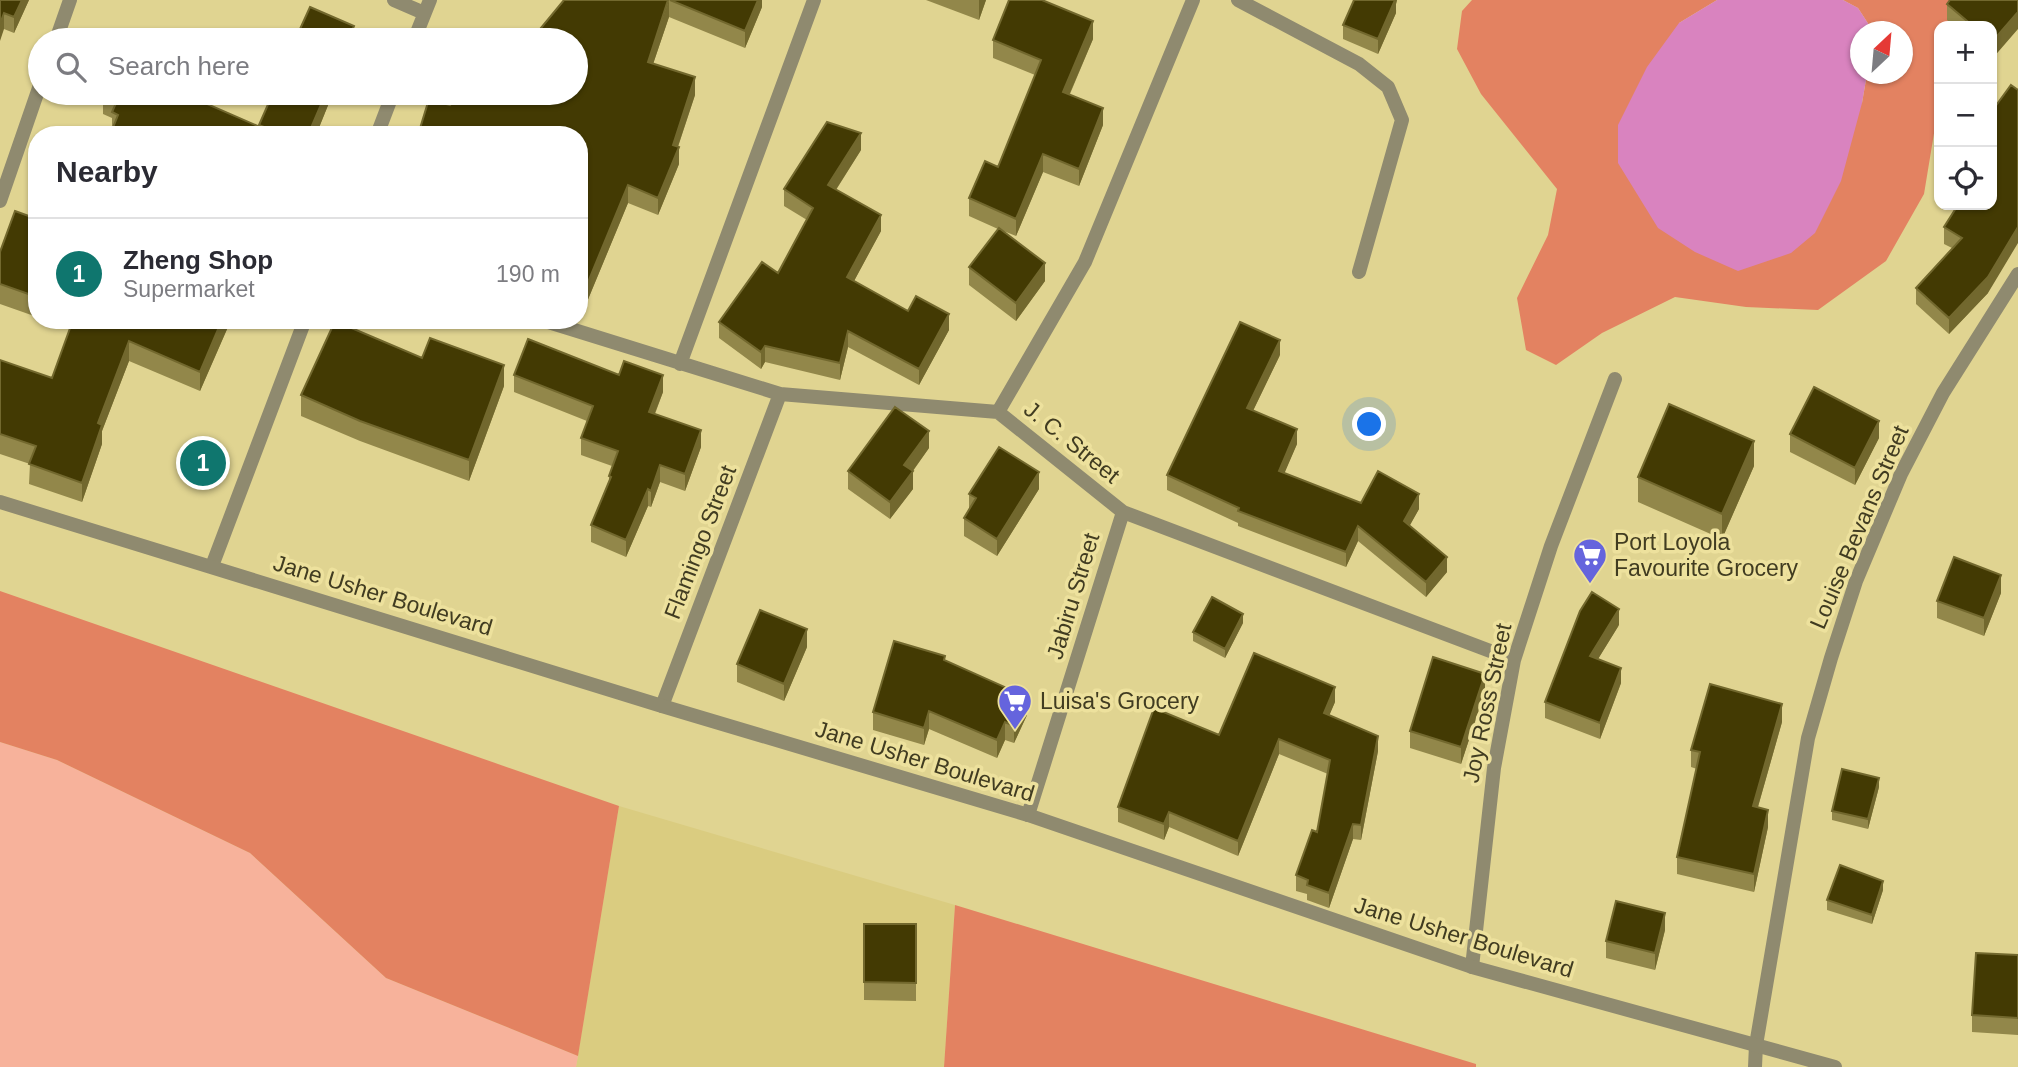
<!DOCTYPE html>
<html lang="en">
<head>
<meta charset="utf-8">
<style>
  :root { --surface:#fff; --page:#f7f7f7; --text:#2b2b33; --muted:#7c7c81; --line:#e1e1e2; --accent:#0f766e }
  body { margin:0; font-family:Arial,sans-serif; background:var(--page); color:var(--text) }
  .controls { position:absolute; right:21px; top:21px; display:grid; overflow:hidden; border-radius:14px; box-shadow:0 2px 5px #0004 }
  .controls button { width:63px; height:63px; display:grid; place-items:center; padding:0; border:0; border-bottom:2px solid var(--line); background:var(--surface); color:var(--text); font:35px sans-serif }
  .compass { position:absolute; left:1850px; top:21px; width:63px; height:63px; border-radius:50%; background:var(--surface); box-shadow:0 2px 5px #0004; rotate:26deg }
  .you { position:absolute; left:1370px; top:425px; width:24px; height:24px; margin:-18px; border:5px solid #fff; border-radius:50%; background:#1a73e8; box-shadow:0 0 0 10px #1a73e833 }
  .badge { display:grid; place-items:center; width:46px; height:46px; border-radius:50%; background:var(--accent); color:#fff; font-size:23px; font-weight:700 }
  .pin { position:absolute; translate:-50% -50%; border:4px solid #fff; box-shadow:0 2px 7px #0006 }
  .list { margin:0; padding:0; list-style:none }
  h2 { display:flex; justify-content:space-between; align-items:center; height:91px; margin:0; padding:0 28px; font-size:30px }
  h2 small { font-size:23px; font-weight:400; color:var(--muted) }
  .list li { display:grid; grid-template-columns:46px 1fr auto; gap:21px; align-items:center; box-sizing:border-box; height:112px; padding:0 28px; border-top:2px solid var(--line) }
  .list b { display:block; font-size:26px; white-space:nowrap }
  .list p { margin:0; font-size:23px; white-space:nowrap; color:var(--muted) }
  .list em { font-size:23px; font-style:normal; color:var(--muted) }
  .icon { flex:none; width:38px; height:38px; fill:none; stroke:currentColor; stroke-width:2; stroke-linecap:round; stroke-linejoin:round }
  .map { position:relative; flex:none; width:2018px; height:1067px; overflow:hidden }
  .search { position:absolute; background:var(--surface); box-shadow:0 2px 5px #0004; left:28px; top:28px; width:560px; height:77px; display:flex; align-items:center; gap:18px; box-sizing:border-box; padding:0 24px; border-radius:38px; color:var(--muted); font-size:26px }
  .panel { position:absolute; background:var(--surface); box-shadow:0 2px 5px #0004; left:28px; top:126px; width:560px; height:203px; border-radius:28px }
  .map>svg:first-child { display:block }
  .built { fill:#dacc80 }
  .green { fill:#f7b29b }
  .forest { fill:#e38261 }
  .water { fill:#d983bf }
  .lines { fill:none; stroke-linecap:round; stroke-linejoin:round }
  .minor { stroke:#8f8a6f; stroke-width:14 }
  .tertiary { stroke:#8f8a6f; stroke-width:14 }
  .wall { fill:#92874a }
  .shaded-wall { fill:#72682e }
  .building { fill:#433a03; stroke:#72682e; stroke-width:2 }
  .labels { text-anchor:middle; stroke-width:7; stroke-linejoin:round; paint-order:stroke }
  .street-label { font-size:23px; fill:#413c21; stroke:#ede19d }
  .poi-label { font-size:23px; fill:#413c21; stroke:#ede19d; text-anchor:start }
</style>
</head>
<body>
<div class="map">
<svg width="2018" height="1067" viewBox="0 0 2018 1067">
  <rect width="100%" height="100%" fill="#e0d491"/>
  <path class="built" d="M619,806L955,905L944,1067H576Z"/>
  <path class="green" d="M0,742L57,760L250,853L386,978L578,1056L576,1067H0Z"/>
  <path class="forest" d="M1472,0H1717L1679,23L1862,103L1867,74H1902V32L1873,31L1858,8L1843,0H1955L1951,26H1939V103L1924,194L1886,261L1818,310L1746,307L1675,297L1602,333L1556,365L1526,350L1517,298L1548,235L1557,189L1481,94L1457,49L1462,11Z
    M0,591L619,806L578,1056L386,978L250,853L57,760L0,742Z
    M955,905L1476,1064V1067H944Z"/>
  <path class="water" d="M1717,0H1843L1858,8L1873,31L1860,32V74H1867L1862,103L1841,181L1815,233L1791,253L1738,271L1695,252L1658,228L1618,163V125L1647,67L1679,23Z"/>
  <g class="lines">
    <path class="minor" d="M394,0L424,13
      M1238,0L1359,64L1388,87L1402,120L1359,272
      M56,40L70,0
      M414,40L430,0
      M377,135L393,93
      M0,201L40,85
      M542,320L780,394L998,412L1123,512L1514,660
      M680,364L814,0
      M998,412L1085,262L1193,0
      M212,566L305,320
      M662,706L780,394
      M1028,815L1123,512
      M1472,967L1494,768L1514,660L1551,546L1615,379
      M1755,1067L1756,1045L1808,738L1831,658L1856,581L1901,474L1943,393L2018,274"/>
    <path class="tertiary" d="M0,502L662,706L1028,815L1472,967L1835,1067"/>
  </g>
  <path class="wall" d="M0,0H29L14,33L4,29Z
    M563,0H762V7L745,48L669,17L653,64L695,95L678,147L679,164L658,215L628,203L584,309L579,307V135L450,105L576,93Z
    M926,0H986L979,20Z
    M1354,0H1397L1396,4V13L1378,54L1343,39V25Z
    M2018,0L1992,59V26H1954L1947,20V4Z
    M1093,39L1070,94L1103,125L1079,186L1043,172L1016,236L1001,230L1045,281L1016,321L969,285V267L998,229L969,216V198L998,167L1035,75L993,58V40Z
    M2011,85L1988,293L1949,334L1916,304V288L1952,248L1944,244V227L1992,205V111Z
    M333,93L316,135H110L112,130V118L103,114V95L259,126V125Z
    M861,150L836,190L881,231L854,281L908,311L949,330L919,385L848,347L840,380L765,362L761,369L719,338V322L778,273L807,220L784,206V189Z
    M37,219V317L0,304V252Z
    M46,320H231L200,391L129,361L102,431V444L82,502L29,484L30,464L0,454V360L52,378L70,329Z
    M256,320H269L267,325Z
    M1280,355L1253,411L1297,444L1284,473L1361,503L1419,509L1409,526L1447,572L1426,597L1358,541L1346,567L1238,526V523L1167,490V475Z
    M514,375L663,392L655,414L701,447L685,491L660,482L651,507L648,506L626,557L591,542V525L609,483V476L612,466L581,455V438L587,421L514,392Z
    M504,386L469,481L360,441L301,416V395Z
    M1790,434L1879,438L1855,485L1790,452Z
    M929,448L913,471V489L890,519L848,489V471Z
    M1754,466L1722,539L1638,502V477Z
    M1039,489L997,556L964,536V518L969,511V494Z
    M2001,593L1984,636L1937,618V601Z
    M1243,623L1225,658L1193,641V632Z
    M1619,625L1598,659L1621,683L1600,739L1545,718V702Z
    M807,647L784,701L737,682V664Z
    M945,661L1027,715L1014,743L1005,740L997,758L929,729L924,745L873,730V712Z
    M1485,691L1461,764L1410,748V731Z
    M1335,702L1329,715L1378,751L1361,840L1353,839L1329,908L1307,900V894L1296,891V875L1317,832L1328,774L1279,754L1238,856L1169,827L1164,840L1118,822V807L1219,735Z
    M1782,722L1758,807L1768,827L1754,892L1677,874V857L1697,769L1691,767V750Z
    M1879,787L1868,829L1832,820V811Z
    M1883,890L1872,924L1827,910V900Z
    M864,924H916V1001L864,1000Z
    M1665,930L1655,970L1606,958V941Z
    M2018,955V1035L1972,1032V1015Z"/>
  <path class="shaded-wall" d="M22,0H29L14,33V17Z
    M669,0V17L648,79V62Z
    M758,0H762V7L745,48V31Z
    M979,0H986L979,20Z
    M1392,0H1397L1396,4V13L1378,54V39Z
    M2018,12V29L1992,59V42Z
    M4,13V29L0,41V24Z
    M1093,21V39L1063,109V92Z
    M354,26V40H348Z
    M695,77V95L673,161L679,147V164L658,215V198L673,145Z
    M326,93H333L316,135H308Z
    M1103,108V125L1079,186V169Z
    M861,133V150L828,202V185Z
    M1043,154V172L1016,236V219Z
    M628,185V203L584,309V292Z
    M881,215V231L847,294V277Z
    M2018,227V243L1988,293L1949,334V318Z
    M1045,263V281L1016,321V303Z
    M949,314V330L919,385V369Z
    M222,320H231L200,391V372Z
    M848,331V347L840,380V363Z
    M1280,340V355L1247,423V408Z
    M129,341V361L102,431V444L82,502V483L98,423Z
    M765,346V362L761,369V352Z
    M504,365V386L469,481V460Z
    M663,375V392L649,428V412Z
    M1879,421V438L1855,485V468Z
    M1297,429V444L1279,486V471Z
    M701,430V447L685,491V474Z
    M929,431V448L904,483V465Z
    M1754,441V466L1722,539V514Z
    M660,465V482L651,507V491Z
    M913,471V489L890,519V502Z
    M1039,472V489L997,556V539Z
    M648,489V506L626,557V540Z
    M1419,494V509L1404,536V521Z
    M1358,526V541L1346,567V552Z
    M1447,557V572L1426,597V582Z
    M2001,575V593L1984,636V618Z
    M1619,609V625L1590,672V656Z
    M1243,614V623L1225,658V649Z
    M807,629V647L784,701V684Z
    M1621,668V683L1600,739V723Z
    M1485,674V691L1461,764V747Z
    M1335,687V702L1324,728V713Z
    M1027,697V715L1014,743V726Z
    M1782,704V722L1753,824V806Z
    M929,711V729L924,745V728Z
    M1005,722V740L997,758V740Z
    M1378,736V751L1361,840V825Z
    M1279,739V754L1238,856V841Z
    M1879,778V787L1868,829V819Z
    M1768,810V827L1754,892V874Z
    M1169,812V827L1164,840V824Z
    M1353,824V839L1329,908V893Z
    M1883,881V890L1872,924V915Z
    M1665,913V930L1655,970V953Z"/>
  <path class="building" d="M0,0H22L14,17L4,13L0,24Z
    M564,0H668L648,62L695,77L673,145L679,147L658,198L628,185L584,292L579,290V135H418L429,99L450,105L461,93H576V40H531Z
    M670,0H758L745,31Z
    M1009,0H1042L1093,21L1063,92L1103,108L1079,169L1043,154L1016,219L969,198L985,161L998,167L1041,60L993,40Z
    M1354,0H1395L1378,39L1343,25Z
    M1950,0H2018V12L1992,42V26H1973L1947,4Z
    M310,7L354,26L348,40H295Z
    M2011,85L2018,90V227L1988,277L1949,318L1916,288L1962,238L1944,227L1958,205H1992V149L1995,142L1992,140V111Z
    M104,93H182L260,127L257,135H110L118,115L112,112L117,101L103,95Z
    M273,93H326L308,135H283L259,125Z
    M827,122L861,133L828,185L881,215L847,277L908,311L916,296L949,314L919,369L848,331L840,363L765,346L761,352L719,322L762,262L778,273L813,208L784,189Z
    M15,211L37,219V297L0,284V252Z
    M999,228L1045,263L1016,303L969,267Z
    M73,320H222L200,372L129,341L98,423L102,425L82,483L29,464L36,446L0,434V360L52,378Z
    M335,321L422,358L430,338L504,365L469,460L360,421L301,395Z
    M1240,322L1280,340L1247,408L1297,429L1279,471L1361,503L1378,471L1419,494L1404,521L1447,557L1426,582L1358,526L1346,552L1238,511L1239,508L1167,475Z
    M528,339L619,375L624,361L663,375L649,412L701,430L685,474L660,465L651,491L648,489L626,540L591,525L611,477L609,476L618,451L581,438L593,406L514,375Z
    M1814,387L1879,421L1855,468L1790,434Z
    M1669,404L1754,441L1722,514L1638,477Z
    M895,407L929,431L904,465L913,471L890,502L848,471Z
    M999,447L1039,472L997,539L964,518L976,498L969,494Z
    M1954,557L2001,575L1984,618L1937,601Z
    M1592,592L1619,609L1590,656L1621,668L1600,723L1545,702L1580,611Z
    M1212,597L1243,614L1225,649L1193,632Z
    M760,610L807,629L784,684L737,664Z
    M894,641L945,656L944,660L1027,697L1014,726L1005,722L997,740L929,711L924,728L873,712Z
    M1254,653L1335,687L1324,713L1378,736L1361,825L1353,824L1329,893L1307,885L1308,880L1296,875L1312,830L1317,832L1330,760L1279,739L1238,841L1169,812L1164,824L1118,807L1154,708L1219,735Z
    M1433,657L1485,674L1461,747L1410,731Z
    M1710,684L1782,704L1753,806L1768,810L1754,874L1677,857L1700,752L1691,750Z
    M1842,769L1879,778L1868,819L1832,811Z
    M1840,865L1883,881L1872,915L1827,900Z
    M1616,901L1665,913L1655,953L1606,941Z
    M864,924H916V983L864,982Z
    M1976,953L2018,955V1018L1972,1015Z"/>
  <defs>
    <g id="supermarket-pin" transform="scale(1.75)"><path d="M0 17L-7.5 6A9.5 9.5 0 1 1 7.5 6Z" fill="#6564dd" stroke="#ede19d"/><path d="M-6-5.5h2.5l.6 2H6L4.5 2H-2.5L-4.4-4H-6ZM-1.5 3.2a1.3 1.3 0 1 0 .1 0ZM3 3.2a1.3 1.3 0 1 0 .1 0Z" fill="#fff"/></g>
  </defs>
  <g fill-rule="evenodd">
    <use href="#supermarket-pin" x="1590" y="555"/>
    <use href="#supermarket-pin" x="1015" y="701"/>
  </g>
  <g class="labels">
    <g class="street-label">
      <text transform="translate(1072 442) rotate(39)" y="8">J. C. Street</text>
      <text transform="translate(1859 527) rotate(-67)" y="8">Louise Bevans Street</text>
      <text transform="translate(700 542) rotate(-69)" y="8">Flamingo Street</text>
      <text transform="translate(383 595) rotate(17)" y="8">Jane Usher Boulevard</text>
      <text transform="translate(1073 596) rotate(-73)" y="8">Jabiru Street</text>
      <text transform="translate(1487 703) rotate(-78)" y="8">Joy Ross Street</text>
      <text transform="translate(925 761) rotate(17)" y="8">Jane Usher Boulevard</text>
      <text transform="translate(1464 937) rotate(17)" y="8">Jane Usher Boulevard</text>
    </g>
    <g class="poi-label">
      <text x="1614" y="550">Port Loyola<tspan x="1614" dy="26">Favourite Grocery</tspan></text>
      <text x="1040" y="709">Luisa's Grocery</text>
    </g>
  </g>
</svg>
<div class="controls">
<button>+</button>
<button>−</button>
<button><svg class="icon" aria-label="locate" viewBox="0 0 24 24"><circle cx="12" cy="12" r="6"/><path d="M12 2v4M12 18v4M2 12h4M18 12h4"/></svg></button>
</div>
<svg class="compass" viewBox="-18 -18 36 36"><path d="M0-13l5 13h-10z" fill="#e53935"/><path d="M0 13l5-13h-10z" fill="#7c7c81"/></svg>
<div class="you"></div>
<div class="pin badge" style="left:203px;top:463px">1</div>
<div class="search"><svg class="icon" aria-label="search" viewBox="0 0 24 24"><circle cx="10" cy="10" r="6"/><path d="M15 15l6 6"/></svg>Search here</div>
<section class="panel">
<h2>Nearby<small></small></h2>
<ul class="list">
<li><span class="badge">1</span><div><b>Zheng Shop</b><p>Supermarket</p></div><em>190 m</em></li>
</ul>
</section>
</div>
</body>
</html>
